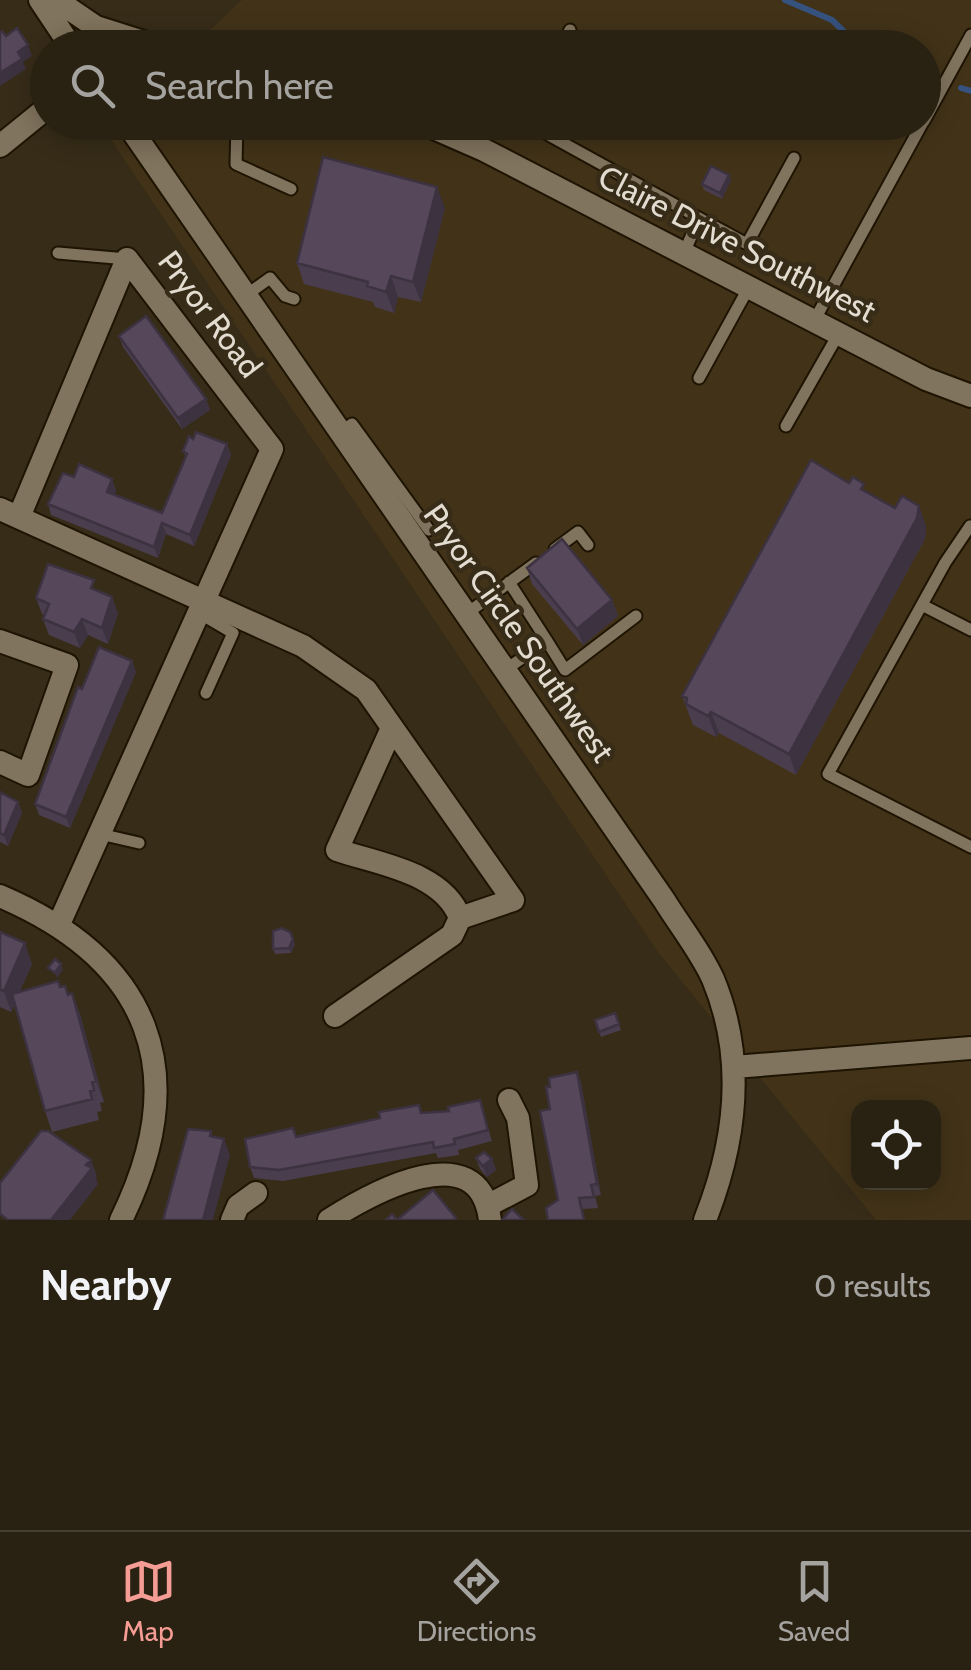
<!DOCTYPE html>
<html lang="en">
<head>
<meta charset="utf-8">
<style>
  :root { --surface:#292112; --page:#352e20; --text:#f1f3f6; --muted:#a5a39f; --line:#453e32; --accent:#f59c94 }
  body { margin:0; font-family:Cabin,sans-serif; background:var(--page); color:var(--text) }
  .controls { position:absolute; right:30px; bottom:30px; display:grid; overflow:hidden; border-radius:20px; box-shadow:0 5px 25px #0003 }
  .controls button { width:90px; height:90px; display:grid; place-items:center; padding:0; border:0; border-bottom:2px solid var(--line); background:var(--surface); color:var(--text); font:50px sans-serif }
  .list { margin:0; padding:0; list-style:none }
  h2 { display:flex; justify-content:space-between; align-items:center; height:130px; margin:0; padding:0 40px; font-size:42px }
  h2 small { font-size:32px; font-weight:400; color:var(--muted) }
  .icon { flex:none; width:55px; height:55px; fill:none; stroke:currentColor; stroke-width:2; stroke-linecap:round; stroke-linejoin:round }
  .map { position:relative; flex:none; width:971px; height:1220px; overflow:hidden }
  .search { position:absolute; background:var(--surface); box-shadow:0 5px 25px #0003; left:30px; right:30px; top:30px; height:110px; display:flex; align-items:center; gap:25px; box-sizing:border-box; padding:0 35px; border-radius:55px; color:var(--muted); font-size:38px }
  .sheet { height:310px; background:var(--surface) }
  nav { display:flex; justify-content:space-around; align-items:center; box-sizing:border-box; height:140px; border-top:2px solid var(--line); background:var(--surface); font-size:28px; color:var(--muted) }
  nav a { display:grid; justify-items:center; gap:5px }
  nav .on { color:var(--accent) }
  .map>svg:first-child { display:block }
  .built { fill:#423318; fill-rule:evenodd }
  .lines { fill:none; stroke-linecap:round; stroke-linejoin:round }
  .stream { stroke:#36527f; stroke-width:6 }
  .service-casing { stroke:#1e1402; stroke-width:15 }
  .minor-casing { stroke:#1e1402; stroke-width:26 }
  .service { stroke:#81745e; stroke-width:11 }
  .minor { stroke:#81745e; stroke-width:22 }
  .wall { fill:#4a3d4e }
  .shaded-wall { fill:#3c3240 }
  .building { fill:#56475b; stroke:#3c3240; stroke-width:2.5 }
  .labels { text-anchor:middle; stroke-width:9; stroke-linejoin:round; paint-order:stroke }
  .street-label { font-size:32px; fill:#e3dcd0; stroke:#372c18 }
</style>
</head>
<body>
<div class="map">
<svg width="971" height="1220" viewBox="0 0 971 1220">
  <rect width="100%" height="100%" fill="#372c18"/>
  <path class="built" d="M242,0H971V1220H876L658,952L105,131L114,122H924V48L192,47ZM858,1108H934V1182H858Z"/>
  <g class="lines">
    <path class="stream" d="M785,0L832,20L861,48
      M961,88L971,91"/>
    <g class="service-casing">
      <path id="service" d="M561,48L570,30
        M924,121L971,35
        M237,122L236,164L291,189
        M525,122L699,218L684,253
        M699,218L747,244L794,158
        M58,253L127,259
        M245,296L270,278L285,296L294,299
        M814,321L923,122
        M699,378L749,287
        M786,426L839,333
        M340,433L352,424L429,530
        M970,526L945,563L828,774L971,847
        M555,549L578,532L588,545
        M509,582L547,641
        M922,605L971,630
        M199,613L233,633L206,693
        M466,614L536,563
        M505,670L547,641L565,670L636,616
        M100,834L139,843"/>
    </g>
    <g class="minor-casing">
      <path id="minor" d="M40,0L72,48
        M56,0L96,27L162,48
        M126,122L664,900C680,926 701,952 713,979C746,1058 736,1142 705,1220
        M420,122L484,150L926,379L971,396
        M0,146L48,107
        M0,509L303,646L366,690L513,900L460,918
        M19,517L127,259L272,449L59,924
        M0,641L67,665L28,775L0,762
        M0,896C150,960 194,1072 121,1220
        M335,1016L452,935L460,918C443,872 378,864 337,850L392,728
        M734,1067L971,1048
        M487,1206L527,1185L518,1118L509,1100
        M232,1220L238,1206L256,1193
        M329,1220C370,1194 479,1132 490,1220"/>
    </g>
    <use href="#service" class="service"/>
    <use href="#minor" class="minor"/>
  </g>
  <path class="wall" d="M731,180L722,199L704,190L702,184Z
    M445,208L421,302L398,297L394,313L375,307L373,302L304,284L297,263Z
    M119,336L206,399L210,410L182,429L123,347Z
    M193,439L227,444L231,455L194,546L166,534L158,558L51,515L48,504L74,477L116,490L114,495L162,513L186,457L183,451Z
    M867,493L895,508L919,506L926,527L925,539L796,775L719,733L716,737L693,725L682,696Z
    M527,568L612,600L618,616L583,645L532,584Z
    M99,592L118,613L108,644L88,635L80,648L49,635L43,619L45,615L42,614L36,598Z
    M132,661L136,672L70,828L39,815L35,804L82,689Z
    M0,792L18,802L22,813L8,846L0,842Z
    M0,932L32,964L20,991L60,987L69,994L80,1014L104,1102L100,1103L102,1111L97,1112L99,1120L52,1132L45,1111L15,1004L11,1012L0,1007Z
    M295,944L291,953L275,954L273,949Z
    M615,1013L621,1030L601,1037L595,1020Z
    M577,1072L581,1083L601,1195L595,1196L598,1208L583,1209L558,1200L550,1109V1087Z
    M480,1100L492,1141L458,1150L459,1155L438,1158L436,1153L283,1181L254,1178L250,1167L297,1137L380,1118L419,1105L422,1113L449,1111Z
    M476,1158L492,1159L496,1170L487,1177L480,1169Z"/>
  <path class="shaded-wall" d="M28,45L32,56L23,62L26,69L0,86V73L18,52Z
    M729,175L731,180L722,199L720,193Z
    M437,187L445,208L421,302L413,282Z
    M391,276L398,297L394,313L386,292Z
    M206,399L210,410L182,429L178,418Z
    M227,444L231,455L194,546L190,535Z
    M112,479L116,490L111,503L107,492Z
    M919,506L926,527L925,539L796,775L789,754Z
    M162,523L166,534L158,558L154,547Z
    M112,597L118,613L108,644L102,628Z
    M612,600L618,616L583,645L577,629Z
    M82,619L88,635L80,648L74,632Z
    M132,661L136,672L70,828L66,817Z
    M711,712L719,733L716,737L708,716Z
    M18,802L22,813L8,846L4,835Z
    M293,939L295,944L291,953L289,948Z
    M25,943L32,964L11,1012L4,991Z
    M61,964L63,970L57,978L55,973Z
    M72,993L80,1014L104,1102L96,1081Z
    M577,1072L581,1083L601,1195L597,1184Z
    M224,1139L230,1155L213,1220H203Z
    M492,1159L496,1170L487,1177L483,1166Z
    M91,1160L97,1176L96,1178L98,1184L70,1220H51L86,1165Z"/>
  <path class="building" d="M17,28L28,45L18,52L22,59L0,73V33L2,31L6,36Z
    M323,157L437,187L413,282L391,276L386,292L367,286L368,282L297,263Z
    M711,166L729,175L720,193L702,184Z
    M146,316L206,399L178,418L119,336Z
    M196,432L227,444L190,535L162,523L154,547L48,504L63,473L74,477L79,464L112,479L107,492L162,513L187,454L183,451L189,436L193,439Z
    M811,460L849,483L853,477L864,484L861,489L895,508L902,496L919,506L917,518L789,754L711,712L708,716L686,704L687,698L682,696Z
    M562,539L612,600L577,629L527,568Z
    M48,564L94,580L91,588L112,597L102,628L82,619L74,632L43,619L49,604L36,598Z
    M99,647L132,661L66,817L35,804L78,687L82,689Z
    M0,792L18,802L4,835L0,833Z
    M281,928L290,932L293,939L289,948L273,949V931Z
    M0,932L25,943L4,991L0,989Z
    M55,959L61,964L55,973L48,968Z
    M58,981L60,987L65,986L68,995L72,993L96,1081L92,1082L94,1090L90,1091L92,1099L45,1111L12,994Z
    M615,1013L619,1024L599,1032L595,1020Z
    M577,1072L597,1184L591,1185L594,1197L579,1198L584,1220H548L546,1208L558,1200L540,1111L550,1109L546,1087H550L549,1078Z
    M480,1100L488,1130L454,1139L455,1144L434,1148L433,1142L279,1170L250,1167L245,1139L293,1128L296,1137L380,1118L379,1112L419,1105L421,1113L449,1111L448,1107Z
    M188,1129L211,1131L210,1136L224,1139L203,1220H163Z
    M41,1131H48L91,1160L86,1165L92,1168L51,1220H8L0,1214V1183Z
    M484,1152L492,1159L483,1166L476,1158Z
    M433,1190L456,1218L454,1220H386L392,1214L397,1220Z
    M512,1209L524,1220H502Z"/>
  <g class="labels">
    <g class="street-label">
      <text transform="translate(737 244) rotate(27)" y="11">Claire Drive Southwest</text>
      <text transform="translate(210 314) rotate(53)" y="11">Pryor Road</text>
      <text transform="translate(519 633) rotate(55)" y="11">Pryor Circle Southwest</text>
    </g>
  </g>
</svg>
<div class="controls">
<button><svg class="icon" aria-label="locate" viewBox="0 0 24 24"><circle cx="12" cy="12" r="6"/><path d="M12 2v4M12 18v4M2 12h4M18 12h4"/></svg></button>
</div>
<div class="search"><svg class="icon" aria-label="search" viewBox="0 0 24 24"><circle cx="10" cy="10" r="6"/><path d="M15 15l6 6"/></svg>Search here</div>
</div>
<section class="sheet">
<h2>Nearby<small>0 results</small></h2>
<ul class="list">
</ul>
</section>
<nav>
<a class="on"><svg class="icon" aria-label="map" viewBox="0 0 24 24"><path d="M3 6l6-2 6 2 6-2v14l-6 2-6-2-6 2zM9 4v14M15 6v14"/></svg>Map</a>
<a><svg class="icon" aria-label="directions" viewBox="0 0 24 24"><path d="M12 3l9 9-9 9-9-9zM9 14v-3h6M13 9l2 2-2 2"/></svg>Directions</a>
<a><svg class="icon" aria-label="saved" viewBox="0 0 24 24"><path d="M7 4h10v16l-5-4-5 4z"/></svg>Saved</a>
</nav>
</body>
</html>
